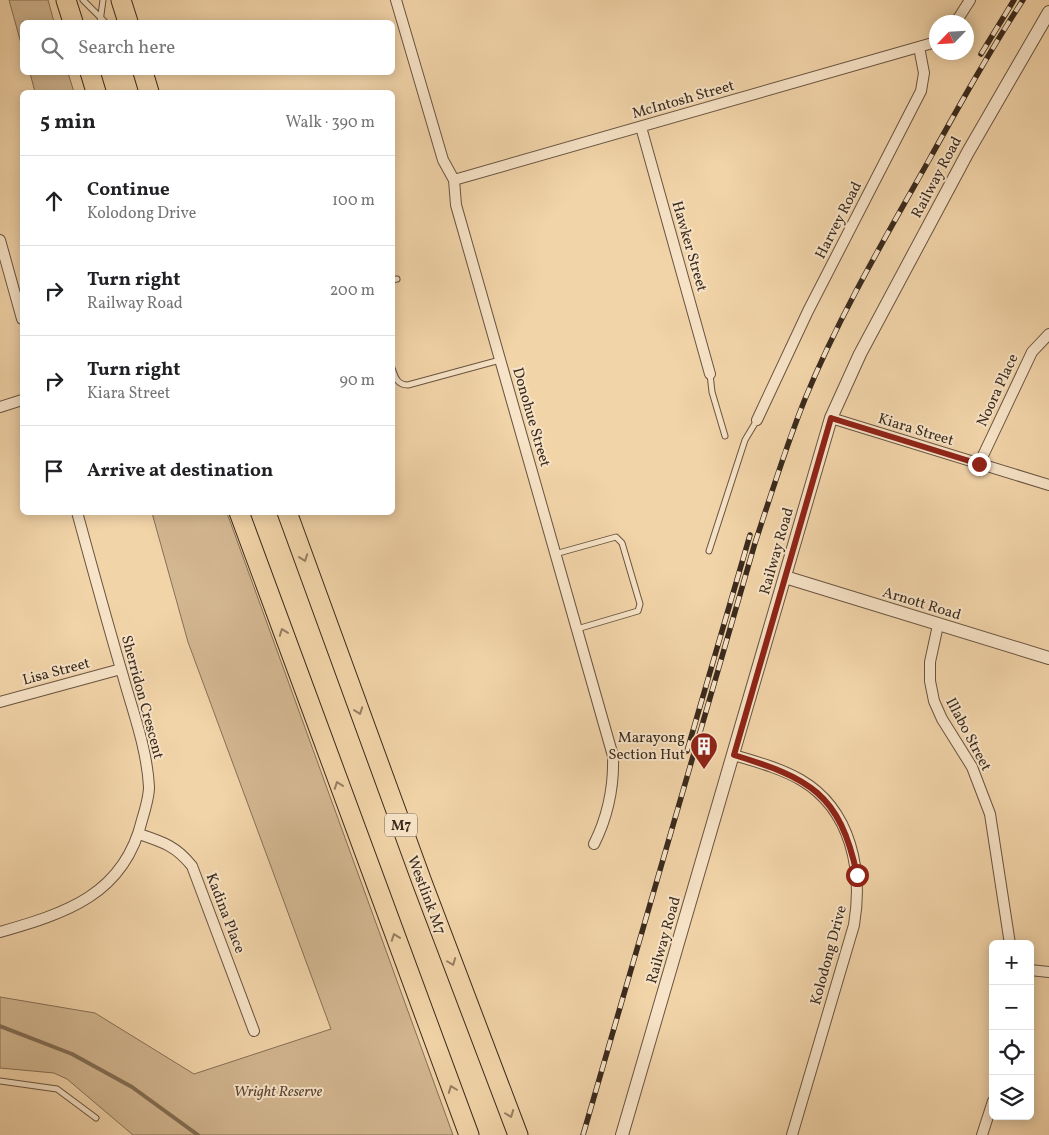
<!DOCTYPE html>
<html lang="en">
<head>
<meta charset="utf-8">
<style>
  :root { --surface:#fff; --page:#f2f2f2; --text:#202124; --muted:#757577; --line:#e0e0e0 }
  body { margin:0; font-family:Vollkorn,serif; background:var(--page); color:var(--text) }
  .controls { position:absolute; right:15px; bottom:15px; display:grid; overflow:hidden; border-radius:8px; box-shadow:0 2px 12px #0003 }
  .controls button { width:45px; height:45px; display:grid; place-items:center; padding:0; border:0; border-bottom:1px solid var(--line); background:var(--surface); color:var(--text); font:25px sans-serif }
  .compass { position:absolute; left:929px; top:15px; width:45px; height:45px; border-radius:50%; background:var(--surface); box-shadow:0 2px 12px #0003; rotate:245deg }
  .stop { position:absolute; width:15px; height:15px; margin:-11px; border:4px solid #8f2418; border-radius:50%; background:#fff }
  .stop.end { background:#8f2418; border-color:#fff; box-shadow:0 1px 5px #0008 }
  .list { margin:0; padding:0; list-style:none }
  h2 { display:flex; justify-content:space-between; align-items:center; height:65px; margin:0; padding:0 20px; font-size:21px }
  h2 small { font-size:16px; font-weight:400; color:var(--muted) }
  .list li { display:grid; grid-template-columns:32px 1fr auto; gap:15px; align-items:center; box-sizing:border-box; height:90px; padding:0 20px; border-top:1px solid var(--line) }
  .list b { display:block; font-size:19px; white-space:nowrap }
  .list p { margin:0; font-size:16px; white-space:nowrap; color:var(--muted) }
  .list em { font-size:16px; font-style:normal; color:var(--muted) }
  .icon { flex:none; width:28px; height:28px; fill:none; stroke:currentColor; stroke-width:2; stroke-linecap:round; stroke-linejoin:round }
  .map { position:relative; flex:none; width:1049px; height:1135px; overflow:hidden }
  .search { position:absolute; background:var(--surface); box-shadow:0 2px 12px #0003; left:20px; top:20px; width:375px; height:55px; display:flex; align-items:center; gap:12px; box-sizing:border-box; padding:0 18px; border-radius:8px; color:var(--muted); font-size:19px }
  .panel { position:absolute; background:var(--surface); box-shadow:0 2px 12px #0003; left:20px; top:90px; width:375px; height:425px; border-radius:8px }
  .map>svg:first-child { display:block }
  .green { fill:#d3b791; stroke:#867057 }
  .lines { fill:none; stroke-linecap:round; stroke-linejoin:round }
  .stream { stroke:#836d54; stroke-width:4 }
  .service-casing { stroke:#685440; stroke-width:7 }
  .minor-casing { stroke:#685440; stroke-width:12 }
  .tertiary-casing { stroke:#685440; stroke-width:14 }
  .motorway-casing { stroke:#3a2a1d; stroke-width:21 }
  .service { stroke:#f7e3c7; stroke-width:5 }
  .minor { stroke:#f7e3c7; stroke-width:10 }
  .tertiary { stroke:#f7e3c7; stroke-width:12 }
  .motorway { stroke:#f2d4a9; stroke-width:19 }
  .rail-casing { stroke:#3a2a1d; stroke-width:5.5 }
  .rail { stroke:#f7e3c7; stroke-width:4; stroke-dasharray:11; stroke-linecap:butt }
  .oneway { stroke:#967f63 }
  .route { stroke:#8f2418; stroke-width:6 }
  .labels { text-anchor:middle; stroke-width:4; stroke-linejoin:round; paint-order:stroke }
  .shield { fill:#f7e3c7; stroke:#736250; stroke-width:1 }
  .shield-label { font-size:14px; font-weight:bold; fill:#3a2a1d }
  .street-label { font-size:15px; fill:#3a2a1d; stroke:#f7e3c7 }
  .poi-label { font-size:15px; fill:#3a2a1d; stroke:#f7e3c7; text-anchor:end }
  .park-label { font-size:15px; font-style:italic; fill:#594634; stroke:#f7e3c7 }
</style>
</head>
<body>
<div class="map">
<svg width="1049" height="1135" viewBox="0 0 1049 1135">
  <rect width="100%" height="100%" fill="#f2d4a9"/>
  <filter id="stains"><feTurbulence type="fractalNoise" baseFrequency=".004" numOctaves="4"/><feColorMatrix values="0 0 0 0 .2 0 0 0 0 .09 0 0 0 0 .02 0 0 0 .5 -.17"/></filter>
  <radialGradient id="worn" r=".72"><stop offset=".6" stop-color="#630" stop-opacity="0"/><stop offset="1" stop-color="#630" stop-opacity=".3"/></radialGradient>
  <path class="green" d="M9,0H48L54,22H22V47Z
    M30,73H68L74,92H35Z
    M152,513H227L453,1135H133L67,1079L54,1073L0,1068V997L95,1013L194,1074L331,1029L188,642Z"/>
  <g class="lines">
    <path class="stream" d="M0,1026L72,1054L132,1087L198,1135"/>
    <g class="service-casing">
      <path id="service" d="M83,0L105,22
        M100,22L103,0
        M392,280L397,279
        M392,368C395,377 397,385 408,385L500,360
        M710,374L712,392L725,436
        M709,551L745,440L757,420
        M555,554L616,537L622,543L640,604L638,611L577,629
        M0,1081L57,1089L96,1118"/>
    </g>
    <g class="minor-casing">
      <path id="minor" d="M396,0L443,160L454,180L456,205L613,756C614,787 608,816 594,844
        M956,22L970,0
        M641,127L710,374
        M454,180L936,42
        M0,240L22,319
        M0,407L22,400
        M831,418L1049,485
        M757,420L808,311L921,91L924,73L919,47
        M979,464L1032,352L1049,334
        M938,625L930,662V681L934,701L942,719L972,767L990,814L1010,944
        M0,702L121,669
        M734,755C757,762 780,768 801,780C852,810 863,872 854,925L792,1135
        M139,834C163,842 176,846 192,866L254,1031
        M0,932C66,913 124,895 142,820C145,810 149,797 149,787C147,749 133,712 123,676C107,622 92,567 77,512
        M1030,970L1049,972
        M982,1135L993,1101"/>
    </g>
    <g class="tertiary-casing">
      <path id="tertiary" d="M785,577L1049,658
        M622,1135L831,418L860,354L968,152L1049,12"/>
    </g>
    <g class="motorway-casing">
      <path id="motorway" d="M66,0L73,22
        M121,0L128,22
        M90,72L96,92
        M143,72L149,92
        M239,512L469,1135
        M287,512L422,882L518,1135"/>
    </g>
    <use href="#service" class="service"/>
    <use href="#minor" class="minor"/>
    <use href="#tertiary" class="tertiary"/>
    <use href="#motorway" class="motorway"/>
    <g class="rail-casing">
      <path id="rail" d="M981,54L1014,0
        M687,751L750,535
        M583,1135L755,543C771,495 786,446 805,399C839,316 885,238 929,160C959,106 989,52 1023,0"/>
    </g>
    <use href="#rail" class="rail"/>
  </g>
  <defs><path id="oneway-chevron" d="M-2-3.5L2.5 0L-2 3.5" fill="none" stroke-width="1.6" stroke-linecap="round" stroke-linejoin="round" transform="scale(1.25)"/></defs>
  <g class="oneway">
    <use href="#oneway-chevron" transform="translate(304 558) rotate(70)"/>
    <use href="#oneway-chevron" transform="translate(283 632) rotate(-110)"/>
    <use href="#oneway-chevron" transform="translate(359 711) rotate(70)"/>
    <use href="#oneway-chevron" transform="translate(338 785) rotate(-110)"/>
    <use href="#oneway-chevron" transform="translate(395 937) rotate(-110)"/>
    <use href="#oneway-chevron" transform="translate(452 962) rotate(69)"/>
    <use href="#oneway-chevron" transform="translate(452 1089) rotate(-111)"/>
    <use href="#oneway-chevron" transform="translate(510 1114) rotate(69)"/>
  </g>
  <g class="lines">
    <path class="route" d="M857,875C840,793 809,778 734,755L831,418L979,464"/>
  </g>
  <defs>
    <g id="building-pin" transform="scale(1.4375)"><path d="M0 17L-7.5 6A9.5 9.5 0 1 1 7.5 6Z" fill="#8f2418" stroke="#f7e3c7"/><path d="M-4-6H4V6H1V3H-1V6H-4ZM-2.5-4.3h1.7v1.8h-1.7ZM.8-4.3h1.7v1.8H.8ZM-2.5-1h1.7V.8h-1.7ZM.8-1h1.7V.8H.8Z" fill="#fff"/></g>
  </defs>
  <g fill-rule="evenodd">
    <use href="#building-pin" x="704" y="746"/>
  </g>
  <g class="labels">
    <rect class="shield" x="385" y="813.5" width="32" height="23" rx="4"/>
    <g class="shield-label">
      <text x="401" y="830">M7</text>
    </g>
    <g class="street-label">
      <text transform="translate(683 99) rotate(-16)" y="5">McIntosh Street</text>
      <text transform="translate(936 177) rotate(-62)" y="5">Railway Road</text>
      <text transform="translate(838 220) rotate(-63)" y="5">Harvey Road</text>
      <text transform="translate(690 246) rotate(74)" y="5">Hawker Street</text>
      <text transform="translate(997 390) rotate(-65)" y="5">Noora Place</text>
      <text transform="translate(532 417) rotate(74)" y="5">Donohue Street</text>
      <text transform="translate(916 429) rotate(17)" y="5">Kiara Street</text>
      <text transform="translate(776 551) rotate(-74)" y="5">Railway Road</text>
      <text transform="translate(922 603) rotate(17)" y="5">Arnott Road</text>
      <text transform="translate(56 671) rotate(-15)" y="5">Lisa Street</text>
      <text transform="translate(143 697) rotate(75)" y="5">Sherridon Crescent</text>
      <text transform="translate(969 734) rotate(62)" y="5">Illabo Street</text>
      <text transform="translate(427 895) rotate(69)" y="5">Westlink M7</text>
      <text transform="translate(226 913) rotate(69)" y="5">Kadina Place</text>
      <text transform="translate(663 940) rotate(-74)" y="5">Railway Road</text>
      <text transform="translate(828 955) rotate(-75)" y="5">Kolodong Drive</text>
    </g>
    <g class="poi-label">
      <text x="685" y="742">Marayong<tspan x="685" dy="17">Section Hut</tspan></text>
    </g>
    <g class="park-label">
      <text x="278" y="1096">Wright Reserve</text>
    </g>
  </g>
  <rect width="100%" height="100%" filter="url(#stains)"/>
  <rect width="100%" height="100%" fill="url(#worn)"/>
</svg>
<div class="controls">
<button>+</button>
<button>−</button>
<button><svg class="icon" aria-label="locate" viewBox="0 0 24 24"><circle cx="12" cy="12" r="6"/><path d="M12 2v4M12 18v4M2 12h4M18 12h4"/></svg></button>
<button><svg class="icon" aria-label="layers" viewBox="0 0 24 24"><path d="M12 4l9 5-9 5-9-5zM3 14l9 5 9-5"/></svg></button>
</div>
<svg class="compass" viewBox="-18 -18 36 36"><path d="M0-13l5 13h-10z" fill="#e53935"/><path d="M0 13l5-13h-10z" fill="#757577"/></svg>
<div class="stop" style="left:857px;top:875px"></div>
<div class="stop end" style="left:979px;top:464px"></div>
<div class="search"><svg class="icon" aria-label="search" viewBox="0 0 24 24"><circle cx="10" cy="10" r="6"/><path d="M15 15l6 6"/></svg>Search here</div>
<section class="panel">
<h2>5 min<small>Walk · 390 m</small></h2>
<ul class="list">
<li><svg class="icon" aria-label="ahead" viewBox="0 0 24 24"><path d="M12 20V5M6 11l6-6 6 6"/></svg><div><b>Continue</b><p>Kolodong Drive</p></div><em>100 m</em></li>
<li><svg class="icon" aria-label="right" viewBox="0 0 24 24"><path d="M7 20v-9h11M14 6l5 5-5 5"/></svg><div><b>Turn right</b><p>Railway Road</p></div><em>200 m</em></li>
<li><svg class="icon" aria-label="right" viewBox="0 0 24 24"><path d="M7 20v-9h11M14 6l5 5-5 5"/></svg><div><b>Turn right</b><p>Kiara Street</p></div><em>90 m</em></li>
<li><svg class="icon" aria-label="arrive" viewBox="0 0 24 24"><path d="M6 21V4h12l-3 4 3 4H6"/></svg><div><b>Arrive at destination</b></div></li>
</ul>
</section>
</div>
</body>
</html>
